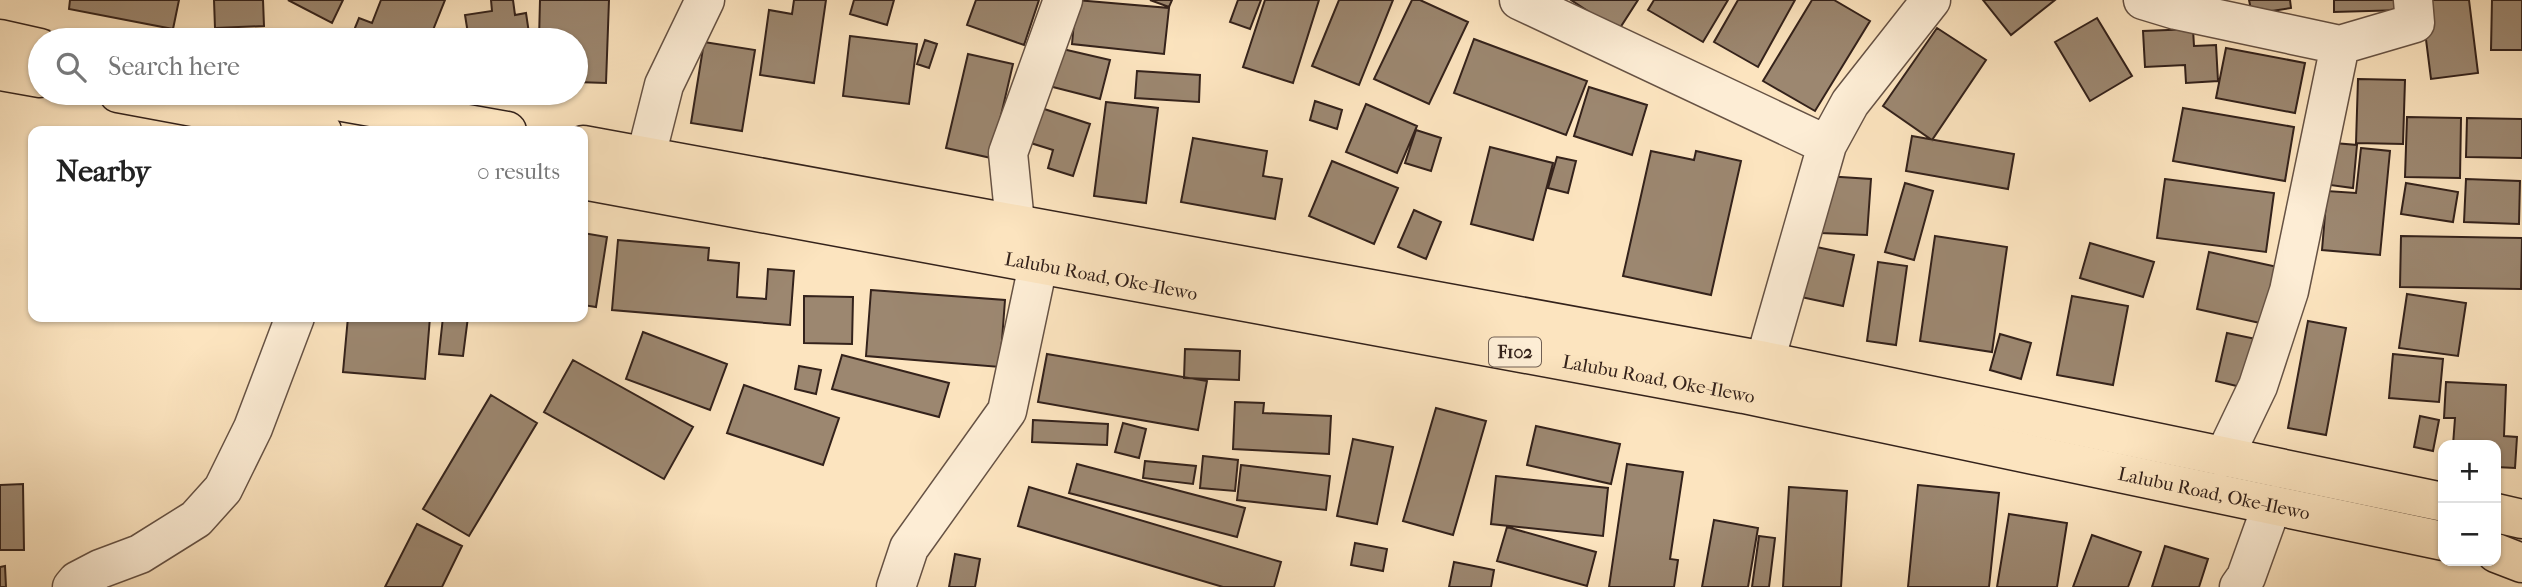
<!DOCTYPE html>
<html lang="en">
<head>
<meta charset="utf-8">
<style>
  :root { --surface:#fff; --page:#f2f2f2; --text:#222; --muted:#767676; --line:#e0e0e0 }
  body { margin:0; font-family:"IM FELL French Canon",serif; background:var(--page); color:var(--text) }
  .controls { position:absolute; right:21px; bottom:21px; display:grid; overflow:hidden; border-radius:14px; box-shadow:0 2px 5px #0004 }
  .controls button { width:63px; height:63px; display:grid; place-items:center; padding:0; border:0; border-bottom:2px solid var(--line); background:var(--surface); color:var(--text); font:35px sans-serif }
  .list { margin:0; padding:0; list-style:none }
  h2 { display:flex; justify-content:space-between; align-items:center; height:91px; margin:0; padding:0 28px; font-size:30px }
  h2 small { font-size:23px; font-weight:400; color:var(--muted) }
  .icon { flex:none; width:38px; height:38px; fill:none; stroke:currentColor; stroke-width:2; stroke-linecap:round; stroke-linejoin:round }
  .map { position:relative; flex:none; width:2522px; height:587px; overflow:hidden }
  .search { position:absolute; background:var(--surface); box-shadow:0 2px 5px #0004; left:28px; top:28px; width:560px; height:77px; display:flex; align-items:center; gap:18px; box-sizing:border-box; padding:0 24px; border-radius:38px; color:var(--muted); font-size:26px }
  .panel { position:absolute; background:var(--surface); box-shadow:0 2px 5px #0004; left:28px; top:126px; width:560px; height:196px; border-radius:14px }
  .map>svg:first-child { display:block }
  .building { fill:#9c8770; stroke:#34221b; stroke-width:2 }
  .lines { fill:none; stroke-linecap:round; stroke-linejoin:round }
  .minor-casing { stroke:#665244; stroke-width:41 }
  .major-casing { stroke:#34221b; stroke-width:41 }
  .minor { stroke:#fdedd5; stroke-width:38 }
  .major { stroke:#fce4bf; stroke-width:38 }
  .labels { text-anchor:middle; stroke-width:7; stroke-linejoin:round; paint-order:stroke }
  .shield { fill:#fdedd5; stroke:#705f53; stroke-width:2 }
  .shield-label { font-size:18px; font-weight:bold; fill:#34221b }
  .street-label { font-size:19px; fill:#34221b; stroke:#fdedd5 }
</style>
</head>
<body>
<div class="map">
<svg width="2522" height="587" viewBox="0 0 2522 587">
  <rect width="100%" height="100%" fill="#fce4bf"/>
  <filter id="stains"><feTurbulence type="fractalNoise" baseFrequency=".00286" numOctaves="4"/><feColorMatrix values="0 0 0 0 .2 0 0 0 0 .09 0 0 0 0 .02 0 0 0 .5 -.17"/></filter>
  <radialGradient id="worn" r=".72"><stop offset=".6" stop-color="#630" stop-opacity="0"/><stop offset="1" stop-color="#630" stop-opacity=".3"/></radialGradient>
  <path class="building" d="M70,0H179L173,29L69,9Z
    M214,0H263L264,26L215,28Z
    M288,0H343L332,23Z
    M381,0H445L429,40H350L359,18L372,23Z
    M491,0H513L515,15L526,13L530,40H469L465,15L492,11Z
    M540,0H609L606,83L576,82V40H539Z
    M794,0H826L814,83L760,75L769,10L792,14Z
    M854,0H894L887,25L850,14Z
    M976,0H1039L1024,45L967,25Z
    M1076,0L1169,8L1164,54L1072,44Z
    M1150,0H1172L1169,7Z
    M1238,0H1261L1250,29L1230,22Z
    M1265,0H1319L1293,83L1243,67Z
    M1339,0H1393L1359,85L1312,66Z
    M1412,0H1420L1468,22L1429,104L1374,79Z
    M1571,0H1638L1618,31Z
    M1654,0H1728L1703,42L1648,10Z
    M1738,0H1795L1758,67L1714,42Z
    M1812,0H1834L1870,21L1815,111L1763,81Z
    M1983,0H2055L2011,35Z
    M2249,0H2290L2291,8L2252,14Z
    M2334,0H2404V10L2334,12Z
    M2421,0H2469L2478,73L2431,79Z
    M2492,0H2522V50H2491Z
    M2097,18L2132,76L2090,101L2055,42Z
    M1937,28L1986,60L1932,140L1883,106Z
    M2193,29L2194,46L2216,45L2218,81L2186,83L2185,65L2145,67L2143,31Z
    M850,36L917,44L909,104L843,96Z
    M1474,39L1587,81L1566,135L1454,93Z
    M925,40L937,44L929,68L917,64Z
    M704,42L755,50L742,131L691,123Z
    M1054,47L1110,60L1100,99L1045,85Z
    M2226,48L2305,63L2295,113L2216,98Z
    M968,54L1013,64L991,158L946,148Z
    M1137,71L1200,75L1199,102L1135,98Z
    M2358,79L2405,80L2403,144L2356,143Z
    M1589,87L1647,105L1632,155L1574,136Z
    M1315,101L1342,110L1337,129L1310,120Z
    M1106,102L1158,108L1146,203L1094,196Z
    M1366,104L1417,126L1397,173L1346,152Z
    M1032,105L1090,124L1073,176L1048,168L1053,150L1021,140Z
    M2183,108L2294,127L2285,181L2173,161Z
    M2407,117L2461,118L2460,178L2405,177Z
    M2467,118L2522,119V158L2466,157Z
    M1416,130L1441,138L1431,171L1405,163Z
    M1912,136L2014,154L2008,189L1906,171Z
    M1193,138L1267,151L1263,176L1282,179L1275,219L1181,202Z
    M2334,143L2357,145L2353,188L2330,185Z
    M1490,147L1553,163L1533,240L1471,224Z
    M2361,148L2390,151L2380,255L2322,250L2327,191L2356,193Z
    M1651,151L1694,160L1696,151L1741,161L1711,295L1623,276Z
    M1557,157L1576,161L1568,193L1548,188Z
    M1332,161L1398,188L1374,244L1309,216Z
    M1825,176L1871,179L1867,235L1821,233Z
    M2165,179L2274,193L2266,252L2157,238Z
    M2466,179L2520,181L2519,224L2464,222Z
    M1905,183L1933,191L1914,260L1885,252Z
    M2406,183L2458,192L2453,222L2401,214Z
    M1414,210L1441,222L1426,259L1398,247Z
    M583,233L607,237L596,307L583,305Z
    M1935,236L2007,247L1992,352L1920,341Z
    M2401,236L2522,238L2521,289L2400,287Z
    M618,240L709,248L708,260L739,263L737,297L766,299L768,269L794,271L790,325L612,310Z
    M2090,243L2154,262L2143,297L2080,278Z
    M1812,246L1854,255L1843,306L1801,297Z
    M2209,252L2282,268L2269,325L2197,309Z
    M1878,262L1907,266L1896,345L1867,341Z
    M871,290L1005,300L1000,367L866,356Z
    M2407,294L2466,303L2458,356L2399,348Z
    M804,296L853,297L852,344L804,343Z
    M2072,296L2128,306L2113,385L2057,375Z
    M348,317H430L425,379L343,372Z
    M443,317H468L463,356L439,354Z
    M2308,321L2346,328L2326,435L2288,428Z
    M643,332L727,364L710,410L626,379Z
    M2227,333L2256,339L2245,388L2216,381Z
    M2000,334L2031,343L2021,379L1990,370Z
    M1185,349L1240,351L1239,380L1184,378Z
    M1047,354L1207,381L1198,430L1038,402Z
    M2393,354L2443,359L2439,402L2389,398Z
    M842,355L949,383L939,417L832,389Z
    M573,360L693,427L664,479L544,412Z
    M799,366L821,370L816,394L795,389Z
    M2446,382L2506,385L2504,436L2517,437L2515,468L2496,467V445H2453L2455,418H2444Z
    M744,385L839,418L823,465L727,433Z
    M491,395L537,423L469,536L423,509Z
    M1235,402L1264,403L1263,413L1331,416L1329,454L1233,449Z
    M1436,408L1486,421L1453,535L1403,521Z
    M2420,416L2439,420L2433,451L2414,447Z
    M1033,420L1108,424L1107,445L1032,442Z
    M1123,423L1146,429L1139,458L1115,452Z
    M1536,426L1620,444L1611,484L1527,465Z
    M1353,439L1393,447L1377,524L1337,516Z
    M1203,456L1238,460L1235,491L1200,488Z
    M1145,461L1196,466L1193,484L1143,478Z
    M1077,464L1245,508L1237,537L1069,493Z
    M1627,464L1683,472L1670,559L1678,560L1674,587H1609Z
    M1241,465L1330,476L1326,510L1237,500Z
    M1496,476L1608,488L1603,536L1491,524Z
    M23,484L24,550H0V485Z
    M1918,485L1999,493L1989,587H1908Z
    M1029,487L1281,562L1274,587H1223L1018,526Z
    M1789,487L1847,491L1841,587H1783Z
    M2009,514L2067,523L2057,587H1997Z
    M1714,520L1758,528L1748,587H1702Z
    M417,524L462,546L442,587H385Z
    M1507,527L1596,552L1587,586L1497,561Z
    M2092,535L2141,552L2128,587H2073Z
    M1759,536L1775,538L1769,587H1752Z
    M1355,543L1387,549L1383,571L1351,565Z
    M2165,546L2208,559L2199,587H2152Z
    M955,554L980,559L975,587H949Z
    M1454,562L1494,570L1491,587H1449Z
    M5,566L6,587H0V567Z"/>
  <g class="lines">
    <g class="minor-casing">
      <path id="minor" d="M1519,0L1827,145
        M2143,0L2176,10L2340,45L2415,23L2413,0
        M646,156L664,85L705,0
        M1015,223L1008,153L1063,0
        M1765,361L1827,145L1850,103L1931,0
        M2224,457L2258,386L2289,291L2340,45
        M72,587L77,581L100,569L140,554L196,519L223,489L253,428L295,317
        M896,587L909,548L1007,411L1038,265
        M2239,587L2246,577L2272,505"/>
    </g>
    <g class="major-casing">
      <g id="major">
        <path d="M0,39L40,48"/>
        <path d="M0,71L40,78"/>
        <path d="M118,93L322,131"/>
        <path d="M292,93L507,131"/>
        <path d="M583,145L1765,361L2443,502"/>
        <path id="s1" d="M583,180L1744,394L2443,541"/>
        <path d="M2496,513L2522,519"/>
        <path d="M2496,553L2522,563"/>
      </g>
    </g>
    <use href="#minor" class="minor"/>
    <use href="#major" class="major"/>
  </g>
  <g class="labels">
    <rect class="shield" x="1489" y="337.5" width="52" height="29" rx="5"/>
    <g class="shield-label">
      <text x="1515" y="358">F102</text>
    </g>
    <g class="street-label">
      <text dy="7" stroke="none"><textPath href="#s1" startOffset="527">Lalubu Road, Oke-Ilewo</textPath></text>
      <text dy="7" stroke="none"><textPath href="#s1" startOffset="1094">Lalubu Road, Oke-Ilewo</textPath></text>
      <text dy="7" stroke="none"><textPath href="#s1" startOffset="1661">Lalubu Road, Oke-Ilewo</textPath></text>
    </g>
  </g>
  <rect width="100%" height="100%" filter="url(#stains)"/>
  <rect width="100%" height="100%" fill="url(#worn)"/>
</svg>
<div class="controls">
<button>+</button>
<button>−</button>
</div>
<div class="search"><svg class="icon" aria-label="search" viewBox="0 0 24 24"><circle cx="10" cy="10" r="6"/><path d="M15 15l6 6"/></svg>Search here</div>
<section class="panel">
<h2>Nearby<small>0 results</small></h2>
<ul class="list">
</ul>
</section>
</div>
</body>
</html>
